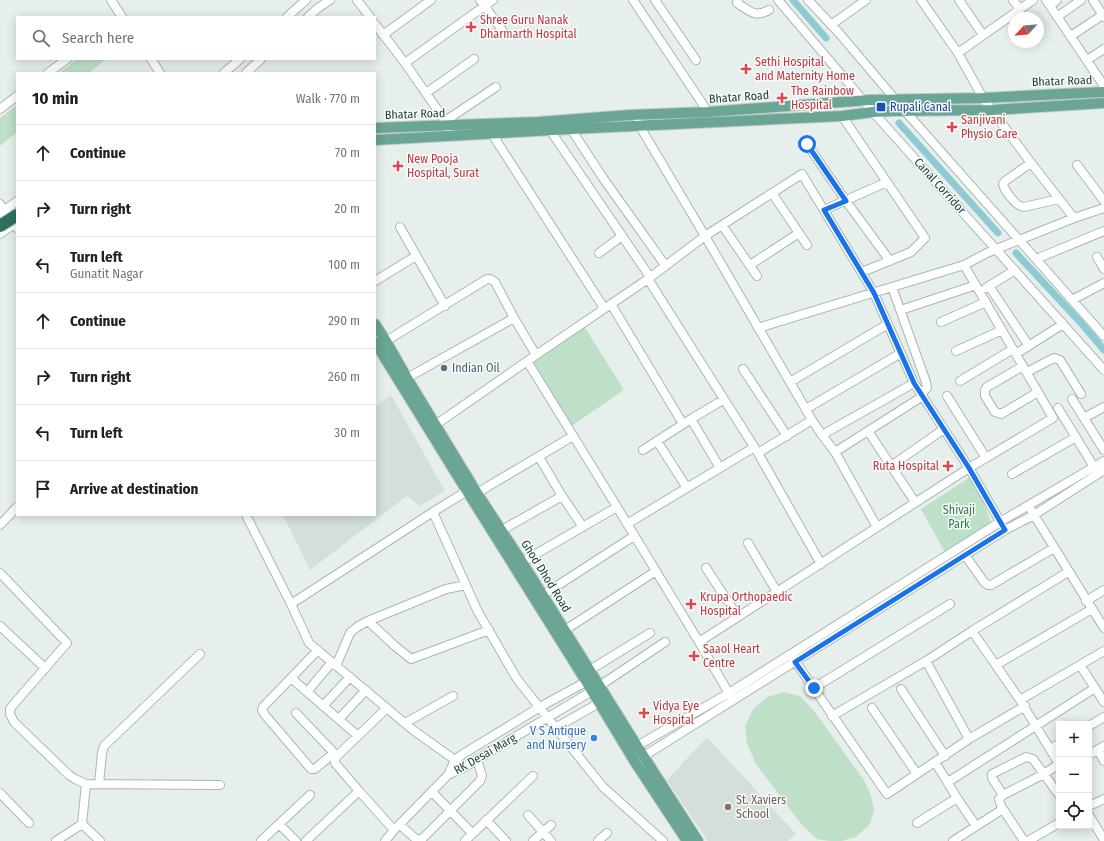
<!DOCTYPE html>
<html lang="en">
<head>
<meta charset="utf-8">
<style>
  :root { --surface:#fff; --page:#f6f6f6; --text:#202124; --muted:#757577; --line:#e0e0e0 }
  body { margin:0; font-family:"Fira Sans Condensed",sans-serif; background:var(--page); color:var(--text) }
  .controls { position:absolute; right:12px; bottom:12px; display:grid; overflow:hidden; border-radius:0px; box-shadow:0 2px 10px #0003 }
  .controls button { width:36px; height:36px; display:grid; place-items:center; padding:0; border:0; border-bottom:1px solid var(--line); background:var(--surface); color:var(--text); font:20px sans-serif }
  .compass { position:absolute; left:1008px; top:12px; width:36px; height:36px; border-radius:50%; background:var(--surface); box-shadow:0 2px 10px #0003; rotate:244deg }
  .stop { position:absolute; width:12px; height:12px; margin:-9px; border:3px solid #1a73e8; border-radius:50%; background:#fff }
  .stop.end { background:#1a73e8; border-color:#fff; box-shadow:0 1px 4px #0008 }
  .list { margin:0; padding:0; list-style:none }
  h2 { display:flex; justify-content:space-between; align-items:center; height:52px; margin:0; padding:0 16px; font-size:17px }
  h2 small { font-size:13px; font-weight:400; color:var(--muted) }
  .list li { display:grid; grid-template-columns:26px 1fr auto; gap:12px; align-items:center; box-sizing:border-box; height:56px; padding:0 16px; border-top:1px solid var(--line) }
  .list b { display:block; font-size:15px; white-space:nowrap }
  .list p { margin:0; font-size:13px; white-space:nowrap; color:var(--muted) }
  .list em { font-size:13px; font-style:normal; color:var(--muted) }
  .icon { flex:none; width:22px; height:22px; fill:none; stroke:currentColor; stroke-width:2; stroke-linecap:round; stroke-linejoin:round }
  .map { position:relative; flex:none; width:1104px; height:841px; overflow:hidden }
  .search { position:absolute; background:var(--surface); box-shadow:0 2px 10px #0003; left:16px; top:16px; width:360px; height:44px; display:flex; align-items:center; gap:10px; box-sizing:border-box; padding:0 14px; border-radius:0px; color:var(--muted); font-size:15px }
  .panel { position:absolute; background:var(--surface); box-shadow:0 2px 10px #0003; left:16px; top:72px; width:360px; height:444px; border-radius:0px }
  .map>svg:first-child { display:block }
  .built { fill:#d4dfda }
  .green { fill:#bfe0c8 }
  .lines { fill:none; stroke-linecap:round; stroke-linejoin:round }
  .canal { stroke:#8ec9d4; stroke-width:7 }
  .minor-casing { stroke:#a8b8b2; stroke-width:10 }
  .major-casing { stroke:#c2cac8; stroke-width:12 }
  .minor { stroke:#fff; stroke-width:8 }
  .major { stroke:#6aa596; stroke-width:10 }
  .highway-bridge-casing { stroke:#c2cac8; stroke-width:14; stroke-linecap:butt }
  .highway-bridge { stroke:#2f6f62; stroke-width:12 }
  .route { stroke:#1a73e8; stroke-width:5 }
  .health-dot { fill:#e0444e; stroke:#f7fbf9; stroke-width:1.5 }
  .transit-dot { fill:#1a4fb4; stroke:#f7fbf9; stroke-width:1.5 }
  .service-dot { fill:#5c6f8a; stroke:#f7fbf9; stroke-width:1.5 }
  .shop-dot { fill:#3f7fe0; stroke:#f7fbf9; stroke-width:1.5 }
  .education-dot { fill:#8d6e63; stroke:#f7fbf9; stroke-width:1.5 }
  .labels { text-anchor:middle; stroke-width:3; stroke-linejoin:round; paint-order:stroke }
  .health-label { font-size:12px; fill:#be3a42; stroke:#f7fbf9; text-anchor:start }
  .street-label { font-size:12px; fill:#24423a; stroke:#f7fbf9 }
  .transit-label { font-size:12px; fill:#164399; stroke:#f7fbf9; text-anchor:start }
  .service-label { font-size:12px; fill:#4e5e75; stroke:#f7fbf9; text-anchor:start }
  .park-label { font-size:12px; fill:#2d7a4b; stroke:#f7fbf9 }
  .shop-label { font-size:12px; fill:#366cbe; stroke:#f7fbf9; text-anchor:end }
  .education-label { font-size:12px; fill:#785e54; stroke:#f7fbf9; text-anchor:start }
</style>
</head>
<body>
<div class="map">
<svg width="1104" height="841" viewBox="0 0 1104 841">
  <rect width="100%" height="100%" fill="#e6efeb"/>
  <path class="built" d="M391,395L445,491L420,506L407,496L310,570L283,515H375V407Z
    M707,737L796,834L788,841H708L667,780Z"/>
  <path class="green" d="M77,59H106L89,73H59Z
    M17,105V132L0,146V118Z
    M584,326L624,390L570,427L530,362Z
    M973,475L993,527L947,556L921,509Z
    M784,692L800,696L814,711L864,780L871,796L874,810L870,824L856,837L842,841H829L817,839L801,824L756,764L747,744L745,726L753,709L767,697Z"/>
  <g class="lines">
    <path class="canal" d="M793,0L826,38
      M899,123L998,233
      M1016,253L1082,324L1104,350"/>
    <g class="minor-casing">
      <path id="minor" d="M111,0L122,17
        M357,0L370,17
        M480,0L505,34
        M633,0L708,112
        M655,0L696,60
        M738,0L737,3C750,11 754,18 769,10
        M778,0L873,112L1104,370
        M808,0L839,33L905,111L1104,336
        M921,0L958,53L983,98L1031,163L1074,218
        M959,0L983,35
        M1013,0L1020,9
        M1046,0L1104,86
        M1093,0L1104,17
        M1050,6L1057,0
        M287,17L306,0
        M308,17L318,8L330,0
        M1057,17L1081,0
        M375,24L405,63L448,125L449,136
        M831,25L866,0
        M383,35L431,0
        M1071,36L1104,14
        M958,53L1033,0
        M151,59L160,73
        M1087,60L1104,49
        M405,63L493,0
        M48,73L67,59
        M224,73L240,59
        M246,73L261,59
        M426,93L474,59
        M0,109L17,96
        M842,116L925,238L911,252L862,272
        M445,121L496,87
        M638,122L639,125L705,236L812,420L822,435L835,452L877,527
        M571,129L603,178L665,265
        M550,130L650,277
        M492,134L604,308
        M807,144L846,201L890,261
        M1031,163L1005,181L1003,184C1005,192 1017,207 1024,207L1059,199
        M1077,165L1104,201
        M772,193L807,245
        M0,204L17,228
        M824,210L887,182
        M1,213L17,201
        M722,225L757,276
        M400,227L445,306
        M0,234L17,222
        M599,253L622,236
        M1097,257L1104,269
        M1036,259L1104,231
        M750,265L799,233
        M648,279L758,453L821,564
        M375,281L416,256
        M989,286L1029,346
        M892,287L926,382L927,388L921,394
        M986,288L1015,270
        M1072,300L1104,283
        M611,304L683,424
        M901,310L976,285
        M941,322L986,302
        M758,328L964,265L989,252L1074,218L1104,208
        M386,341L487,279H490L495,282L514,318L536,355
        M956,351L1002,330
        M1016,354L1063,324
        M527,361L617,507L699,642L731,697
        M1023,366L987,387L985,390V396L995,412L1001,414L1038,392
        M743,369L787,436
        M1027,372L1050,360L1054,358L1060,360L1081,394
        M407,378L514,318
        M960,381L1013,349
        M790,382L888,324
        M947,396L986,458
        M1072,399L1104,450
        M1058,408L1094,467
        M806,409L901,353
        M1084,418L1104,407
        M691,419L720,468
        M431,428L536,355L648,279L705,236L802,174L874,293L914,383L969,468L1005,530
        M868,431L915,502
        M822,435L914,383
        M657,441L687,488
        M643,450L691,419L723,400
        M835,452L923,396
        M758,453L812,420
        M539,457L562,496
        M891,466L944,429
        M1012,474L1076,437
        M477,493L573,436
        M1031,510L1104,628
        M433,512L478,612L517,679L547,717L603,787L663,841
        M246,515L291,604L309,643L413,730L455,760L463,768
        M627,524L753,448
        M0,525L17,507
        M502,530L562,496L583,527
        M748,543L777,592
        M965,555L984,582L988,585H991L1054,548
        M522,562L617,507
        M706,568L738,617
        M0,573L67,643L13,705L10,709V714L14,722L69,775L75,779L86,784L220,785
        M543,595L634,536
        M1086,601L1104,590
        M291,604L433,512L467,491
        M368,621L395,646L411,659L489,630
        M0,626L45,668
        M565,630L656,571
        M972,631L1020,700L1059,764
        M699,642L969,468L1053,418L964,265
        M318,650L263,707L262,710L265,715L311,769H314L316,768L334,753
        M793,658L887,794L969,739L1025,706
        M926,661L969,739
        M996,665L1092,609
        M1080,665L1104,702
        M336,666L350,633L357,627L368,621L446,589L466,585
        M590,670L650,633
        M291,678L358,736
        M814,688L950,604
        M901,689L945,756
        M307,692L332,662
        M1020,700L1104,651
        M323,706L350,677
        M387,708L337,756L335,758V763L359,791L394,830
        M872,708L917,774
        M296,713L337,756
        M832,716L926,661L972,631L1068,572
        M339,719L366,690
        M405,723L453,696
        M1089,726L1104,717
        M555,728L599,703
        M633,747L637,746L729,693L1000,522L1104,461
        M1050,749L1059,744
        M1098,750L1104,761
        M1089,755L1104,746
        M643,761L644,759V756C764,680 885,606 1005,530L1034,515L1104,470
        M935,762L957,798L976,826
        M448,775L455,760L463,754L540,707L591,679
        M948,782L1095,688
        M99,784L102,753L104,746L200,654
        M432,792L472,833
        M0,793L29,823
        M1003,795L992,778V774L1026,757L1033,759L1059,795
        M1089,806L1104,799
        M528,815L551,841
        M1089,815L1104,840
        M486,820L506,841
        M917,823L957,798
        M82,824L86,784
        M279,824L296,841
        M400,825L416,839L418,840L423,838L480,781L482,776L477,759
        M56,841L82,824L100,841
        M261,841L310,795
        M306,841L359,791
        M385,841L394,830L448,775L463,768L592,691L665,642
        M465,841L533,776
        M533,841L551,825
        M598,841L607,833
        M953,841L1003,809
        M1024,841L1001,806L999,799L1003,795L1044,774L1059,764
        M1028,841L1059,823"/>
    </g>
    <g class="major-casing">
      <path id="major" d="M375,128L538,122L630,115L708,112L869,100L983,98L1104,92
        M375,140L571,129L842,116L873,112L892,111L992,110L1104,103
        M375,324L386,341L407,378L477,493L522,562L637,746L698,841
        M375,342L467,491L586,681L635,762L687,841"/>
    </g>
    <use href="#minor" class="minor"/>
    <use href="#major" class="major"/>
    <g class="highway-bridge-casing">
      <path id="highway-bridge" d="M0,226L17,215"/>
    </g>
    <use href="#highway-bridge" class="highway-bridge"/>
  </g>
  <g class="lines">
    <path class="route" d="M807,144L846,201L824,210L874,293L914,383L969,468L1005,530L795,662L814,688"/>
  </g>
  <g class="health-dot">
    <path d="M469 21h4v4h4v4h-4v4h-4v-4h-4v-4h4z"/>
    <path d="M744 63h4v4h4v4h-4v4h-4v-4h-4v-4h4z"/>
    <path d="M780 92h4v4h4v4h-4v4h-4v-4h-4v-4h4z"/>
    <path d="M950 121h4v4h4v4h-4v4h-4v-4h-4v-4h4z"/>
    <path d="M396 160h4v4h4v4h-4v4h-4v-4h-4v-4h4z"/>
    <path d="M946 460h4v4h4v4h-4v4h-4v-4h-4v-4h4z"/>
    <path d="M689 598h4v4h4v4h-4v4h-4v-4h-4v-4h4z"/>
    <path d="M692 650h4v4h4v4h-4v4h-4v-4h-4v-4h4z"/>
    <path d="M642 707h4v4h4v4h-4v4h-4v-4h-4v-4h4z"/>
  </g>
  <rect class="transit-dot" x="876" y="102" width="10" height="10" rx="2"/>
  <circle class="service-dot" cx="444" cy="368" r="4"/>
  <circle class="shop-dot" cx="594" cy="738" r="4"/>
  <circle class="education-dot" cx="728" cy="807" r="4"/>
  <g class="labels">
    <g class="health-label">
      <text x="480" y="24">Shree Guru Nanak<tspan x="480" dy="14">Dharmarth Hospital</tspan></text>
      <text x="755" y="66">Sethi Hospital<tspan x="755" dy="14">and Maternity Home</tspan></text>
      <text x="791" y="95">The Rainbow<tspan x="791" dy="14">Hospital</tspan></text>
      <text x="961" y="124">Sanjivani<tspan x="961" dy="14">Physio Care</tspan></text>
      <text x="407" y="163">New Pooja<tspan x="407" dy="14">Hospital, Surat</tspan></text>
      <text x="939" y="470" text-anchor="end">Ruta Hospital</text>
      <text x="700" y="601">Krupa Orthopaedic<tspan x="700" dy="14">Hospital</tspan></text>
      <text x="703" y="653">Saaol Heart<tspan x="703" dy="14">Centre</tspan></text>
      <text x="653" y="710">Vidya Eye<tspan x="653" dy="14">Hospital</tspan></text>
    </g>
    <g class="street-label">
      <text transform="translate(1062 81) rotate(-2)" y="4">Bhatar Road</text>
      <text transform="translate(739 97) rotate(-4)" y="4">Bhatar Road</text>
      <text transform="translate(415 114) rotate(-2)" y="4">Bhatar Road</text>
      <text transform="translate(940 186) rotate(48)" y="4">Canal Corridor</text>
      <text transform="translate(546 576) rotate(58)" y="4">Ghod Dhod Road</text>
      <text transform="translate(485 754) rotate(-30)" y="4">RK Desai Marg</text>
    </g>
    <g class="transit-label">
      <text x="890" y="111">Rupali Canal</text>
    </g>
    <g class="service-label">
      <text x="452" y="372">Indian Oil</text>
    </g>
    <g class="park-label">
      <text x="959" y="514">Shivaji<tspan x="959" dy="14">Park</tspan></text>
    </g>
    <g class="shop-label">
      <text x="586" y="735">V S Antique<tspan x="586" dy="14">and Nursery</tspan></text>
    </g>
    <g class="education-label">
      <text x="736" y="804">St. Xaviers<tspan x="736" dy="14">School</tspan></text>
    </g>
  </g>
</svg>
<div class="controls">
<button>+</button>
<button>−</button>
<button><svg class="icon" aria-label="locate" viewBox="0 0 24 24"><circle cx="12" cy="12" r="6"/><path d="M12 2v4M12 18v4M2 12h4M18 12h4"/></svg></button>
</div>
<svg class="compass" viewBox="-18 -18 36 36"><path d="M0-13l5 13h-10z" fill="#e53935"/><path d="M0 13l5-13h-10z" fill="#757577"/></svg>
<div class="stop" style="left:807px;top:144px"></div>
<div class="stop end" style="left:814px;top:688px"></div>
<div class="search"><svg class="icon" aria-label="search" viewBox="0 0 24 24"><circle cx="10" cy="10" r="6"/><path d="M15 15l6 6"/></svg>Search here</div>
<section class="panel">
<h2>10 min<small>Walk · 770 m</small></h2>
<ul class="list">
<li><svg class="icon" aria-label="ahead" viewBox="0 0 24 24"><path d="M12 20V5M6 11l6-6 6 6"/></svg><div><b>Continue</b></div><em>70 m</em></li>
<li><svg class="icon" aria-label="right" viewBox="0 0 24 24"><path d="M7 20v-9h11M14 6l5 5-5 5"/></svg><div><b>Turn right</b></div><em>20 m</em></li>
<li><svg class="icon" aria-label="left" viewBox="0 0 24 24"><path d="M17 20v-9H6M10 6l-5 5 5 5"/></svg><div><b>Turn left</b><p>Gunatit Nagar</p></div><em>100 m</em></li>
<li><svg class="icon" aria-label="ahead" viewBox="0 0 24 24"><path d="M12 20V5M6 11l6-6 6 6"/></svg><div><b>Continue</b></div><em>290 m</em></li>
<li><svg class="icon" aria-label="right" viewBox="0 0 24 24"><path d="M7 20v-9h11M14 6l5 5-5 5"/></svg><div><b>Turn right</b></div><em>260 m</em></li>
<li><svg class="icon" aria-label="left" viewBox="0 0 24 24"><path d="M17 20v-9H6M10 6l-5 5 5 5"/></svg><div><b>Turn left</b></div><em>30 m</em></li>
<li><svg class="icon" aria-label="arrive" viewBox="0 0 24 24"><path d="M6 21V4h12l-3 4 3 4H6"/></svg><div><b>Arrive at destination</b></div></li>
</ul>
</section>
</div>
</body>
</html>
